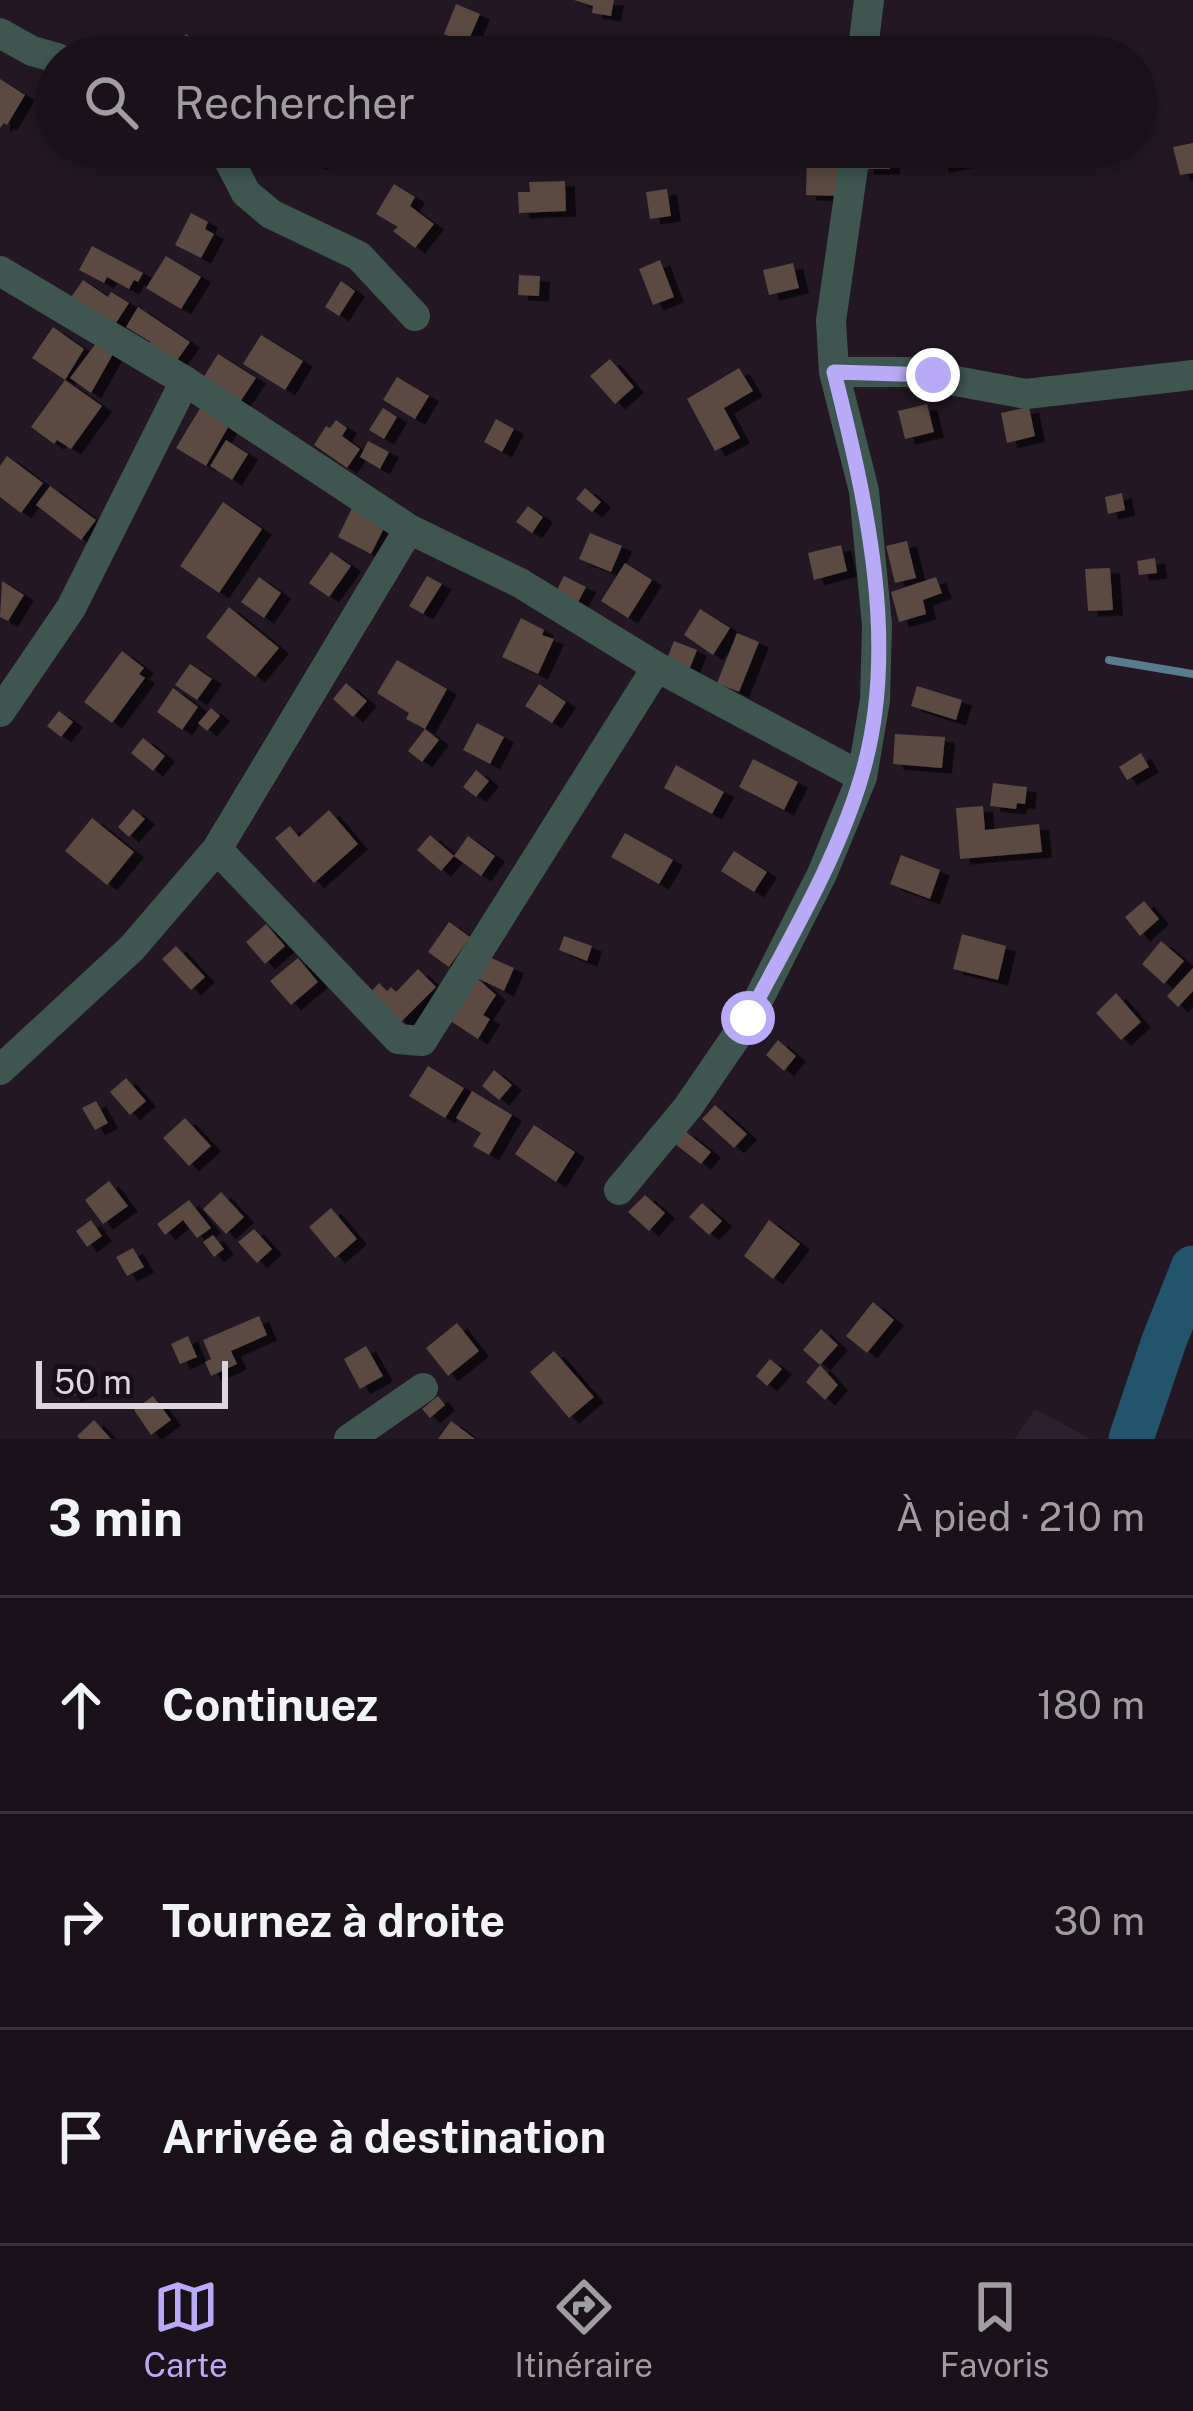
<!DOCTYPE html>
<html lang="fr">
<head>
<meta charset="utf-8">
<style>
  :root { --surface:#1a111a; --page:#271f27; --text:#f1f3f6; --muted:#9f9da2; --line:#383139; --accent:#b9aaf7 }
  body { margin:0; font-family:"Public Sans",sans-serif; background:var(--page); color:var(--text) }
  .scale { position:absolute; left:36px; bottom:30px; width:192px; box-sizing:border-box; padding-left:12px; border:6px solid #ddd5dd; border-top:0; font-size:33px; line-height:42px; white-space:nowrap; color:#ddd5dd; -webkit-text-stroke:9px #180e19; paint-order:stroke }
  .stop { position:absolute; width:36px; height:36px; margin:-27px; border:9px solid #b9aaf7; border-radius:50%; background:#fff }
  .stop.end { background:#b9aaf7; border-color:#fff; box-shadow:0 3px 12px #0008 }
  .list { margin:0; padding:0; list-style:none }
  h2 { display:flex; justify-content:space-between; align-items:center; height:156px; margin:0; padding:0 48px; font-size:51px }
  h2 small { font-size:39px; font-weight:400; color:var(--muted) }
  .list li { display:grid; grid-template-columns:78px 1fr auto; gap:36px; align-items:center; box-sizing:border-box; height:216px; padding:0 48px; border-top:3px solid var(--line) }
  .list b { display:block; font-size:45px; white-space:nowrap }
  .list em { font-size:39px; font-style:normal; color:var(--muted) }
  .icon { flex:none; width:66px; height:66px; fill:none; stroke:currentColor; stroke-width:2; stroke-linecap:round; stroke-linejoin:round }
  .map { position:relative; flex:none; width:1193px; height:1439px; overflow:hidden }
  .search { position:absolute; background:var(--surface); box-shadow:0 6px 18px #0003; left:36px; right:36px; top:36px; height:132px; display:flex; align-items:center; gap:30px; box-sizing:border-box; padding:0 42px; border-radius:66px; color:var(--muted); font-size:45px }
  .sheet { height:804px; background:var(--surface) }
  nav { display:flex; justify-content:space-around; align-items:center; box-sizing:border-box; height:168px; border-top:3px solid var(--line); background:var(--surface); font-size:33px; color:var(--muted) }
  nav a { display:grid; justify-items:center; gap:6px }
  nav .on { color:var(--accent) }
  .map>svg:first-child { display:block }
  .built { fill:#2e1f2f }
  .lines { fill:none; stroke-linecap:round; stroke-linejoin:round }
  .stream { stroke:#5a7b8e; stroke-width:8 }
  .river { stroke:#22546c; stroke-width:45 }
  .building { fill:#5b4942; filter:url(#shadow) }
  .minor { stroke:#3f5650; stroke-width:30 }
  .route { stroke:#b9aaf7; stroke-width:15 }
</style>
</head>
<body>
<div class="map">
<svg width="1193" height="1439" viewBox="0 0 1193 1439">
  <defs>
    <filter id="shadow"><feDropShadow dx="10" dy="5.5" stdDeviation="0" flood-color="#0009"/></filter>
  </defs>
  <rect width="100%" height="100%" fill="#221722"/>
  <path class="built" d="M1035,1409L1091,1439H1014Z"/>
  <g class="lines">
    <path class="stream" d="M1109,660L1193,674"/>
    <path class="river" d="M1131,1439L1164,1341L1193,1268"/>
  </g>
  <path class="building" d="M574,0H614L611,16L592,13L593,6Z
    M456,4L480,14L467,44L444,34Z
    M186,34L218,57H169Z
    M0,79L25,95L7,125L4,123L0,128Z
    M1193,143V173L1180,175L1173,147Z
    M280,147H326L318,165Z
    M864,147H890V169H864Z
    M935,147H976L978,160L939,167Z
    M807,153L844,154L843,196L806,195Z
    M565,181L566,211L519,213L518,192H530L529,182Z
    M394,184L415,197L410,206L434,224L415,248L393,231L398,227L376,214Z
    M667,189L671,216L650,219L646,192Z
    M191,213L208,222L205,229L214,234L201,258L175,245Z
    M92,246L143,273L138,282L134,280L129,289L107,277L104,283L79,270Z
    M166,256L201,277L181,309L146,288Z
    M660,260L674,297L653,305L639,269Z
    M793,263L799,288L769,295L763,270Z
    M519,275L540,276L539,296L518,295Z
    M83,280L108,297L111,292L129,303L112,329L69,300Z
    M341,281L355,291L339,316L325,307Z
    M138,307L190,342L173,366L146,348L151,342L126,327Z
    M53,327L84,349L65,380L32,358Z
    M261,335L303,361L285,390L243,364Z
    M97,342L113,354L91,393L70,378Z
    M218,354L256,378L240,402L203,378Z
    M610,359L634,387L615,404L590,376Z
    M739,368L753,391L724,408L740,438L715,451L687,399Z
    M397,377L429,396L415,419L383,400Z
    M65,380L102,406L71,449L57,440L54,444L31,427Z
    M927,404L934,432L905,439L898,411Z
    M202,405L231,422L206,466L176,448Z
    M1029,407L1035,436L1007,443L1001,413Z
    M383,408L397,417L384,439L369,430Z
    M496,419L514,429L502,452L484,442Z
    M336,420L347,428L342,436L360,449L347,468L314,445L326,426L330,428Z
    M226,440L248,454L232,480L210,466Z
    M368,441L389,452L380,469L360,457Z
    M7,456L43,483L21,513L0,497V466Z
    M50,486L96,520L81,540L36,505Z
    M585,488L601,502L592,512L576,499Z
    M1122,493L1125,510L1108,514L1105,497Z
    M223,502L262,529L219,593L180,566Z
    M528,506L543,517L532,533L516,522Z
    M352,508L386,524L371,554L338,537Z
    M590,533L622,546L611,572L579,559Z
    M907,541L916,578L895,583L886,546Z
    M841,545L847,571L814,580L808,553Z
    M331,552L351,566L329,597L309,583Z
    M1155,558L1157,573L1139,575L1137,561Z
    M625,563L652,580L628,618L601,601Z
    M1110,568L1113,610L1088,611L1085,569Z
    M427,576L442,584L423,614L409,606Z
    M564,576L586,587L576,606L554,595Z
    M259,577L281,593L264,618L241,602Z
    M936,577L942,593L923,600L926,614L899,622L891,592Z
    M2,581L24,595L8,621L0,617Z
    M229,607L279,648L255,677L206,637Z
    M700,609L730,628L713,655L684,635Z
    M521,618L544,630L542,635L554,639L538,674L502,657Z
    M737,633L759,642L739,692L717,683Z
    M674,641L697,650L689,670L666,661Z
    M122,651L144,668L139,674L145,678L112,723L84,702Z
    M397,660L447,689L425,729L439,740L422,762L408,751L425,729L406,719L409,713L377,693Z
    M190,664L212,679L197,700L175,685Z
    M346,683L367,701L353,717L333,699Z
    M539,684L566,702L552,723L525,706Z
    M917,686L962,700L956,720L911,706Z
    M173,688L198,707L182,730L157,712Z
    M211,708L220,716L207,731L198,723Z
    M59,711L73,722L61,737L47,726Z
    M477,723L504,737L490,764L463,750Z
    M895,734L945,737L942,768L893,764Z
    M143,738L165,756L153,771L131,753Z
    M1141,753L1149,767L1127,780L1119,767Z
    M753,759L798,782L784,810L739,787Z
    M676,765L724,792L712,814L664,788Z
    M476,770L489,781L476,797L463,787Z
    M993,783L1027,787L1025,804L1017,803L1016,809L990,806Z
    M983,806L985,830L1039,824L1042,852L960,859L956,808Z
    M133,809L145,819L129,837L118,827Z
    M329,810L358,844L314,883L275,838L290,826L299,837Z
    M92,818L134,852L107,885L65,851Z
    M625,833L673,860L659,884L611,857Z
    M430,835L454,856L468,836L495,856L481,876L454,856L441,871L417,850Z
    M734,851L767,872L754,892L721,871Z
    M901,855L940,870L930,899L890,884Z
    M1144,901L1159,919L1140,936L1125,917Z
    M449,922L470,937L449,967L428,952Z
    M266,924L285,946L265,964L246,942Z
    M962,934L1006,946L998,980L953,969Z
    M564,936L592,946L587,961L559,950Z
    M1161,941L1184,961L1164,984L1142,964Z
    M176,946L205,977L191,990L162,959Z
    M487,956L514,968L504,991L477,978L496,995L483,1015L490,1019L478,1039L449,1020Z
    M298,958L318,982L291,1005L270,981Z
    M1193,968V991L1178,1007L1167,996Z
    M418,969L436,987L401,1022L370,993L379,983L387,991L391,987L396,992Z
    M1116,993L1141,1022L1121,1040L1096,1013Z
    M778,1040L796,1056L784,1071L766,1055Z
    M428,1066L464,1088L445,1118L409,1096Z
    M494,1070L512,1085L499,1100L482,1086Z
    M126,1078L146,1101L130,1115L110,1092Z
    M472,1091L512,1115L489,1155L473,1146L481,1133L456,1118Z
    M96,1101L108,1123L95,1130L82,1108Z
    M715,1105L747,1134L734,1148L702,1119Z
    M185,1118L211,1146L189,1166L163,1138Z
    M534,1125L575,1152L556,1182L515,1154Z
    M685,1131L711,1152L701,1164L675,1144Z
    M109,1181L128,1206L103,1224L85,1200Z
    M221,1192L244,1217L226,1234L203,1209Z
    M645,1195L665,1213L649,1231L628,1212Z
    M189,1200L211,1228L197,1238L183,1220L165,1235L157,1224Z
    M702,1203L722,1221L709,1235L689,1217Z
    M331,1208L357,1239L335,1258L309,1227Z
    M91,1220L102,1236L87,1247L76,1231Z
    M769,1220L800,1244L773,1279L744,1256Z
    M254,1229L272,1249L257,1263L238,1242Z
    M213,1235L224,1249L214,1257L203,1242Z
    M133,1248L144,1267L127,1276L116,1257Z
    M873,1302L894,1320L867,1353L846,1336Z
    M259,1316L267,1335L231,1351L237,1364L211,1376L205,1362L211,1359L203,1340Z
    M457,1323L479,1351L448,1376L426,1348Z
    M821,1329L838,1345L820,1365L803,1350Z
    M188,1336L197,1357L180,1364L171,1344Z
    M366,1346L383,1376L360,1389L344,1359Z
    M554,1351L594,1397L569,1418L530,1372Z
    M770,1359L782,1369L767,1386L756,1376Z
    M820,1365L838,1385L825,1400L806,1382Z
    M80,1373L88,1390L71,1397L64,1380Z
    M153,1396L171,1420L151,1435L134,1410Z
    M438,1396L445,1405L430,1418L422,1409Z
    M94,1420L111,1439H80L77,1436Z
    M451,1421L475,1439H438Z"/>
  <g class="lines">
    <path class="minor" d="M0,33L32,51L57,58
      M862,57L869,0
      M222,147L246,193L271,214L359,256L415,316
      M0,271L185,381L409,529L520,583L657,667L862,777
      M834,372H907L1026,394L1193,375
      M0,712L71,608L185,381
      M217,849L398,1039L422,1041L657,667
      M0,1070L132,948L217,849L409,529
      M619,1190L688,1107L749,1018L822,874L862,777L875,700L877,625L864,491L834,372L831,321L856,147
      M349,1439L423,1388"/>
  </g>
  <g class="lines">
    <path class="route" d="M748,1018C788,941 836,862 861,778C901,647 866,500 834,372L933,375"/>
  </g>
</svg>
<div class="scale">50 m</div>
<div class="stop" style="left:748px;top:1018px"></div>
<div class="stop end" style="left:933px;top:375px"></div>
<div class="search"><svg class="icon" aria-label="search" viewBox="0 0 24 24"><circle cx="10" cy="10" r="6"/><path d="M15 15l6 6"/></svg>Rechercher</div>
</div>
<section class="sheet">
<h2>3 min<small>À pied · 210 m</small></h2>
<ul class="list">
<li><svg class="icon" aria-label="ahead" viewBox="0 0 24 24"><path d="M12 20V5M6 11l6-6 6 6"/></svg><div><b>Continuez</b></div><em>180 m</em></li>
<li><svg class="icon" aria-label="right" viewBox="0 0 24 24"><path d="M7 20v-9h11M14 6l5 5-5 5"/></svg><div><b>Tournez à droite</b></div><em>30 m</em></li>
<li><svg class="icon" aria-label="arrive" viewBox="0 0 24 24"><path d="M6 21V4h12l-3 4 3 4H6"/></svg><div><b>Arrivée à destination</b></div></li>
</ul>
</section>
<nav>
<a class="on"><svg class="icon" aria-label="map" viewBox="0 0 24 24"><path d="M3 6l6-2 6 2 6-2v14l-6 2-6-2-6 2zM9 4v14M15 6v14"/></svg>Carte</a>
<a><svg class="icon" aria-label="directions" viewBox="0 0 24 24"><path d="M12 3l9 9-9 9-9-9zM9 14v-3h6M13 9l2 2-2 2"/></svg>Itinéraire</a>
<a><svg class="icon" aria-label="saved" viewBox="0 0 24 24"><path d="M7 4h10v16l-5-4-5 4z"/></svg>Favoris</a>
</nav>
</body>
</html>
